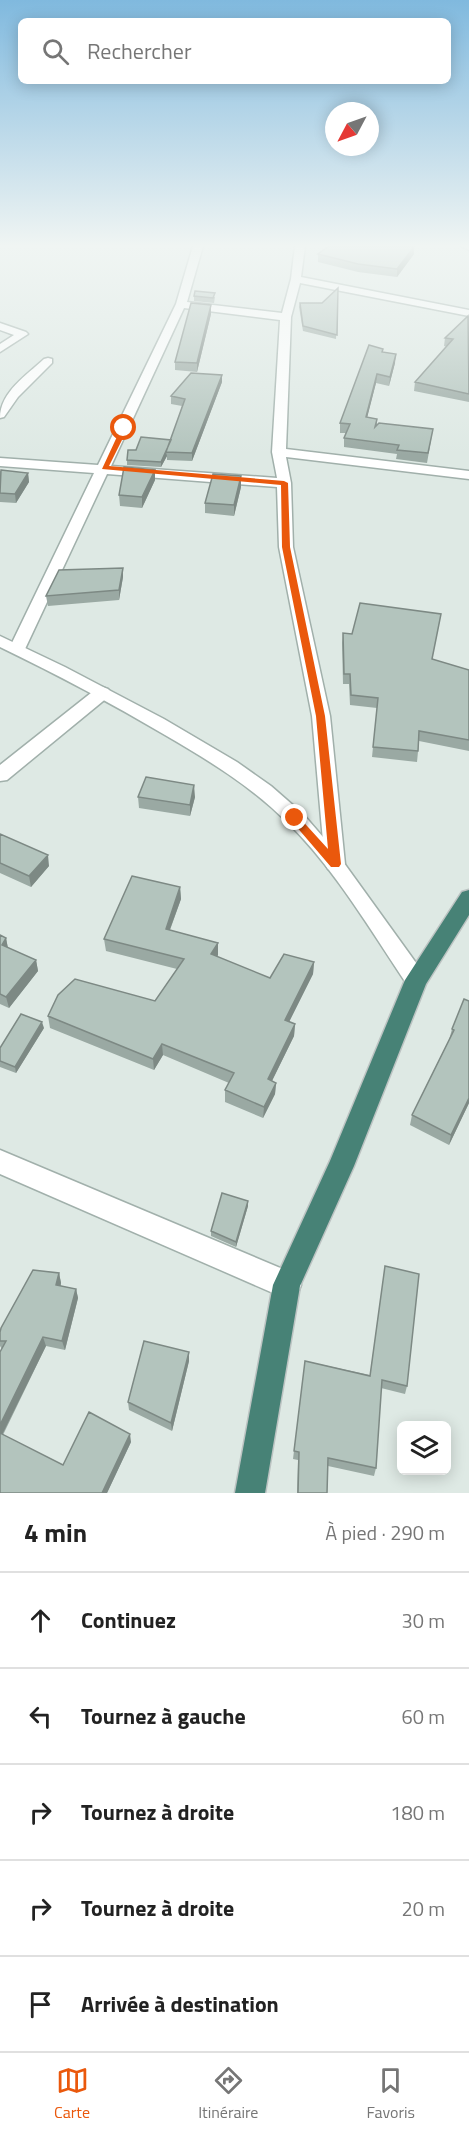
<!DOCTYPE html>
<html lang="fr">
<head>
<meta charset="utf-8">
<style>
  :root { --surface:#fff; --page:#f2f2f2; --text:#222; --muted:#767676; --line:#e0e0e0; --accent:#ea580c }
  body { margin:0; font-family:"Titillium Web",sans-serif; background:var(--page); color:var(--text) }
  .controls { position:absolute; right:18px; bottom:18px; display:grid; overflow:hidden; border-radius:9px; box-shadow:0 3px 15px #0003 }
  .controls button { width:54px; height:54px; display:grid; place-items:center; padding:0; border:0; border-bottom:2px solid var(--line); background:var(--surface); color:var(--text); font:30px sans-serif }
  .compass { position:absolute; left:325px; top:102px; width:54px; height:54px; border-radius:50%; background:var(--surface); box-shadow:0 3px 15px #0003; rotate:229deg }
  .stop { position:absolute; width:18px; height:18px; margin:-14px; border:4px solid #ea580c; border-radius:50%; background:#fff }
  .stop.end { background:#ea580c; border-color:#fff; box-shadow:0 2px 6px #0008 }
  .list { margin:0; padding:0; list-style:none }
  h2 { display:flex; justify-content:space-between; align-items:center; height:78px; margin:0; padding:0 24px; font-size:26px }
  h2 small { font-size:20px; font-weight:400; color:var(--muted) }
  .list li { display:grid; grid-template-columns:39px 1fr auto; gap:18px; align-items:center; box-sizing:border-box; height:96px; padding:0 24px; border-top:2px solid var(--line) }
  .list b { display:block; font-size:22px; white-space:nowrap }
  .list em { font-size:20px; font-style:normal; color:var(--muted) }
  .icon { flex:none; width:33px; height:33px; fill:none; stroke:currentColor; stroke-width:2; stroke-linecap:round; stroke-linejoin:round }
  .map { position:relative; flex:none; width:469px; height:1493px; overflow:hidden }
  .search { position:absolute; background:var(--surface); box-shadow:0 3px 15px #0003; left:18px; right:18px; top:18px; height:66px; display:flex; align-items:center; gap:15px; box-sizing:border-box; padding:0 21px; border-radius:9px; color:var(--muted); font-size:22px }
  .sheet { height:558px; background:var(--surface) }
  nav { display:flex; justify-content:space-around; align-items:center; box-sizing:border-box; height:84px; border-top:2px solid var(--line); background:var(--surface); font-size:16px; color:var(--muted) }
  nav a { display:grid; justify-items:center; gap:3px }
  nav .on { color:var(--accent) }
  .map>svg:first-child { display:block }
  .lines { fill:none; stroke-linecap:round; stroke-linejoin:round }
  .minor-casing { stroke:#a1b0ab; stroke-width:3 }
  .tertiary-casing { stroke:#a1b0ab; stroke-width:3 }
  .trunk-casing { stroke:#bcc3c2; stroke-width:3 }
  .minor { fill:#fff; fill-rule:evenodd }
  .tertiary { fill:#fff; fill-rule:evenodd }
  .trunk { fill:#478276; fill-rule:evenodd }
  .wall { fill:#9aa9a3 }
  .shaded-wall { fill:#7d8984 }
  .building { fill:#b3c4bd; stroke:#7d8984; stroke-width:1.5 }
  .route { fill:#ea580c }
</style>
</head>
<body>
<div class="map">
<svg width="469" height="1493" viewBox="0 0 469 1493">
  <rect width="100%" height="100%" fill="#dee9e4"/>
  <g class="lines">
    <g class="minor-casing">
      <path id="minor" d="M193,246H203L187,302L282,313L291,279L295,246H305L301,277L469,310V316L300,283L291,317L286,449L469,471V479L286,457L291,483L293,547L330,716L345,864L342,869L335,872L328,869L325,864L312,716L279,547L277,487L107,474L25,649L17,654L9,649L94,473L0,466V458L98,465L176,304ZM184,308L280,320L272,452L277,478L111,466Z
        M461,246H469V250Z
        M0,323L26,332L28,334L0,352V344L14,335L0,330Z
        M48,358L52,359V363L18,397L4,417L0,418C0,392 27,375 44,359Z
        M102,687L108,689L111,693L108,697L7,780L0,781V765L96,689Z
        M0,1150L297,1275L301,1285L297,1295L287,1299L0,1174Z"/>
    </g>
    <g class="tertiary-casing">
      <path id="tertiary" d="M0,636L65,667L164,719L237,762L271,786L303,814L336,852L424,974L427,980L424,986L416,989L408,986C371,931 335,869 287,822C251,786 208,760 165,735C111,703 56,674 0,647Z"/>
    </g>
    <g class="trunk-casing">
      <path id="trunk" d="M469,890V915L426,984L354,1166L300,1286L265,1493H235L273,1285L330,1161L405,980L462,892Z"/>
    </g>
    <use href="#minor" class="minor"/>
    <use href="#tertiary" class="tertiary"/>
    <use href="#trunk" class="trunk"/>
  </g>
  <path class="wall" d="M318,254H414L397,277L358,272L318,262Z
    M338,288L336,339L303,331L299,307L300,303H322Z
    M194,296L215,297L214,303L194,301Z
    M211,305V314L197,372L175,370V362Z
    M469,316V402L414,391L415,382L447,347L444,346L445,338Z
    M383,349L382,353L395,363L389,386L376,383L367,417L377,419V425L433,429L427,463L396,459L397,454L344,447V438L346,433H340V423Z
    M222,382L192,461L167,460V456L161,467L127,465V460L136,450L171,440L182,406L171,404V396Z
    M155,470V480L142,508L120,506L119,495Z
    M0,471L28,473L29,482L16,503L0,502Z
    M241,487L234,516L205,513V503Z
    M123,577L119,600L48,606L46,596Z
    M441,614L432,659L469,670V751L419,741L417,762L372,757L377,708L350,705L349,684H343L342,643L343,633L352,634Z
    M138,797H195L190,816L139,808Z
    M0,834L49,866L31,887L0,873Z
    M180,887L181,899L170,930L218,943V955L217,957L270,978L314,962L313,974L289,1022L295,1024L294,1036L272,1081L276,1083L275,1094L263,1118L225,1102V1090L229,1083L163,1055L154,1070L50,1028L48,1016L155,1001L177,969L106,951L104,939Z
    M0,935L6,938L8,948L36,960L38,971L9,1008L0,1004Z
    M469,1001V1103L449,1145L410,1125L412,1115L449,1040L452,1029Z
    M44,1028L16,1073L0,1067V1048Z
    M248,1201V1206L236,1247L211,1236V1231Z
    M385,1266L407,1386L405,1394L381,1388L376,1468L374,1476L328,1466L327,1493H297L298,1460L293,1459L305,1361L370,1375Z
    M59,1273L61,1283V1286L76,1289L78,1298L65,1350L46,1346L3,1435L63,1465L131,1442L107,1493H0L2,1349L0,1346V1332Z
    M189,1352V1361L172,1431L129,1410L128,1402Z"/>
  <path class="shaded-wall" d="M414,247V254L397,277V269Z
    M211,305V314L197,372V363Z
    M396,354L395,363L389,386L390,377Z
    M377,374L376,383L365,426L366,417Z
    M222,375V382L192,461V453Z
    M171,440L166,452L167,456L161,467V462Z
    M155,470V480L142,508V497Z
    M28,473L29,482L16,503L15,494Z
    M241,476V487L234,516V505Z
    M123,568V577L119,600V590Z
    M194,785L195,797L190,816V805Z
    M48,855L49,866L31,887L29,876Z
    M180,887L181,899L166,940V929Z
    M6,938L8,949L2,945Z
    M218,943V955L211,966V954Z
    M36,960L38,971L9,1008L6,997Z
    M314,962L313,974L284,1032L285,1020Z
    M42,1022L44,1028L16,1073L15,1067Z
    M295,1024L294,1036L267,1091L268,1079Z
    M162,1044L163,1055L154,1070L153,1059Z
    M276,1083L275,1094L263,1118L264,1107Z
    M469,1098V1103L449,1145L451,1135Z
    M248,1201V1206L236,1247V1242Z
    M59,1273L61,1283L58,1294L56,1285Z
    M76,1289L78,1298L65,1350L62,1341Z
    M43,1337L46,1346L0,1439V1425Z
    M189,1352V1361L172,1431L171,1423Z
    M130,1434L131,1442L107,1493H102Z"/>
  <path class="building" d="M329,246H410L414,247L397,269L358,264L318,254Z
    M338,288L337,335L303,326L300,303H322Z
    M195,291L215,293L213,298L194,296Z
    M191,303L211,305L197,363L175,362Z
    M468,316L469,394L415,382L453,339L445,338Z
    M369,345L383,349L382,352L396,354L390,377L377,374L366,417L377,419L375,427L379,423L433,429L428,453L397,450L399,445L344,438L350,424L340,423Z
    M191,373L222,375L192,453L166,452L185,399L171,396Z
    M141,437L171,440L161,462L127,460L128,450H136Z
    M124,467L155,470L142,497L119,495Z
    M1,470L28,473L15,494L0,493Z
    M213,474L241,476L234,505L205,503Z
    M123,568L119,590L46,596L59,570Z
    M360,603L441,614L432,659L469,670V740L419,731L418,751L373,747L378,698L351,695L350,674H344L343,633L352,634Z
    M146,777L194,785L190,805L138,797Z
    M0,834L48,855L29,876L0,863Z
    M132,876L180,887L166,929L218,943L211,954L270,978L284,954L314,962L285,1020L295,1024L268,1079L276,1083L264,1107L225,1090L234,1073L162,1044L153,1059L48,1016L58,995L75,979L155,1001L184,959L104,939Z
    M0,935L6,938L2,945L36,960L6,997L0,994Z
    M464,999L469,1001V1098L451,1135L412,1115L454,1030L452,1029Z
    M21,1014L42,1022L15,1067L0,1061V1048Z
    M222,1193L248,1201L236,1242L211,1231Z
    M385,1266L419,1274L407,1386L382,1380L376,1468L328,1458L327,1493H298L299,1452L294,1451L305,1361L370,1376Z
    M33,1270L59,1273L56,1285L76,1289L62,1341L43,1337L0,1425V1352L6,1341H0V1332L1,1328Z
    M144,1341L189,1352L171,1423L128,1402Z
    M89,1412L130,1434L102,1493H0V1433L63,1465Z"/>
  <linearGradient id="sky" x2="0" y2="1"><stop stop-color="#80b9de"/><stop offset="0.54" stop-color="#f0f5f3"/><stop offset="1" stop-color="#f0f5f3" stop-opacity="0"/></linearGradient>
  <rect width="469" height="455" fill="url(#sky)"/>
  <path class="route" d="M124,426L128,428L109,466L284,481L288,483L290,547L325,716L341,864L339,867H331L289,818L295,815L298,816L328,849L316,716L282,547L281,485L102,469L121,428Z"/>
</svg>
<div class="controls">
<button><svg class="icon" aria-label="layers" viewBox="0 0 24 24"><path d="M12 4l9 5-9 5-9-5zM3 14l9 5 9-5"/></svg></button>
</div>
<svg class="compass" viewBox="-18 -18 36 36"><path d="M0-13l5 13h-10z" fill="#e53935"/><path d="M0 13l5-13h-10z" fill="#767676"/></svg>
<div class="stop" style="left:124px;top:428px"></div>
<div class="stop end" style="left:295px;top:818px"></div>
<div class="search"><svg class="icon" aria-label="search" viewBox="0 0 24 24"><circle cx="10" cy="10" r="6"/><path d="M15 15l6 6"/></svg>Rechercher</div>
</div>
<section class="sheet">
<h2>4 min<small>À pied · 290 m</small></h2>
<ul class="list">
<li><svg class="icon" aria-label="ahead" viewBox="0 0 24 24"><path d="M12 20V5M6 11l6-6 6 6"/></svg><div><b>Continuez</b></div><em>30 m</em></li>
<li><svg class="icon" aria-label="left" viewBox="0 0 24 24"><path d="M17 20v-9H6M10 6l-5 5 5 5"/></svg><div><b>Tournez à gauche</b></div><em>60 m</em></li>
<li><svg class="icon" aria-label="right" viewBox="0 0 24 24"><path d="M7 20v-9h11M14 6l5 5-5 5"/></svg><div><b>Tournez à droite</b></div><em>180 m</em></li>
<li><svg class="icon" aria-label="right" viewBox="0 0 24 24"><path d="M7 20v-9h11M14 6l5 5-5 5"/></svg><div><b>Tournez à droite</b></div><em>20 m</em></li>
<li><svg class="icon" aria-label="arrive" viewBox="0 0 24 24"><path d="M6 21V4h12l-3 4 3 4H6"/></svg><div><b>Arrivée à destination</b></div></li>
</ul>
</section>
<nav>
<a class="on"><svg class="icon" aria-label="map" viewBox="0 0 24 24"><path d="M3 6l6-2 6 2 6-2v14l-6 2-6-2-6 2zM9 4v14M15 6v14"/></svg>Carte</a>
<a><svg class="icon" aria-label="directions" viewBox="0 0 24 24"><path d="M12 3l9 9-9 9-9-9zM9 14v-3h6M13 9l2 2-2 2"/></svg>Itinéraire</a>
<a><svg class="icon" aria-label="saved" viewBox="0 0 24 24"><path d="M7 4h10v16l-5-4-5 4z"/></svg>Favoris</a>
</nav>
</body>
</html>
